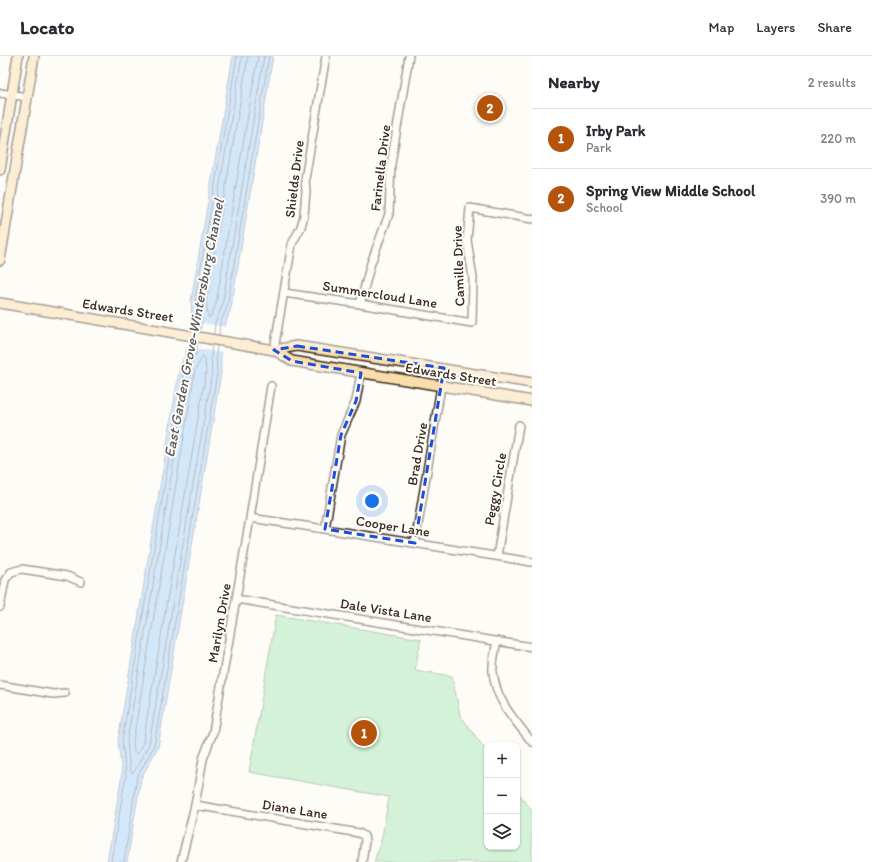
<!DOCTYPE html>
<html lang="en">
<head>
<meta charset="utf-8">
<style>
  :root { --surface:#fff; --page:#f7f7f7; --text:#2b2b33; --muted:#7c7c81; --line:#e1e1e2; --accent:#b45309 }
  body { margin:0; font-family:Itim,sans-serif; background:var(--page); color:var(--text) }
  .controls { position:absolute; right:12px; bottom:12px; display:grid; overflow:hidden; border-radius:8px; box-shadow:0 1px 3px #0004 }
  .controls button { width:36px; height:36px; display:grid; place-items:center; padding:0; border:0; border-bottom:1px solid var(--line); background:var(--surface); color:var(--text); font:20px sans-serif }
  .you { position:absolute; left:372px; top:445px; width:14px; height:14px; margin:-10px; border:3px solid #fff; border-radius:50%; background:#1a73e8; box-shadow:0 0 0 6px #1a73e833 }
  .badge { display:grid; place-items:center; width:26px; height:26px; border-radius:50%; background:var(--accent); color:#fff; font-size:13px; font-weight:700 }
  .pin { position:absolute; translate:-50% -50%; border:2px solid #fff; box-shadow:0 1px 4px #0006 }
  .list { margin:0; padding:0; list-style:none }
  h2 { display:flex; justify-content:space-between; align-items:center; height:52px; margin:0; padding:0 16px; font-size:17px }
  h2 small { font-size:13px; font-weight:400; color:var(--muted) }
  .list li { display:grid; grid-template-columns:26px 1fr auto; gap:12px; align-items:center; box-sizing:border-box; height:60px; padding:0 16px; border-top:1px solid var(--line) }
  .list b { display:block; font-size:15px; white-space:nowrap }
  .list p { margin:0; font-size:13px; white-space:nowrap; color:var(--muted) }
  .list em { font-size:13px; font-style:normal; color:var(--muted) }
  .icon { flex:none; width:22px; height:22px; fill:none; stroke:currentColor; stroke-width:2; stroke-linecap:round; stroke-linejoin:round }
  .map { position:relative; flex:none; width:532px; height:806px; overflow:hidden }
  header { display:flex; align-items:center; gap:24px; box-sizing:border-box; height:56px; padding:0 20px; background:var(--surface); border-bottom:1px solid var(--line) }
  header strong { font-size:19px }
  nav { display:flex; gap:22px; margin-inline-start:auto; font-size:14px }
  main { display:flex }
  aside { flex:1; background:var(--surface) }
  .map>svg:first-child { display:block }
  .green { fill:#a1e6b1; stroke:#6e8868 }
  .water { fill:#a1cefc; stroke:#788ca3 }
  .pier { fill:#fdfcf7 }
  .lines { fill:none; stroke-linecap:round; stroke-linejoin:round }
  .shore { stroke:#646c77; stroke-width:1 }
  .minor-casing { stroke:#3b2a1e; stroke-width:10 }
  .major-casing { stroke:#3b2a1e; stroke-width:12 }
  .minor { stroke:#fdfcf7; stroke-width:7 }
  .major { stroke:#f9deab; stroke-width:9 }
  .marked { fill:none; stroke:#1d4ed8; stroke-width:3; stroke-dasharray:8 5; stroke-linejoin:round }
  .labels { text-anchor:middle; stroke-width:4; stroke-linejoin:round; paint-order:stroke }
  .street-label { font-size:14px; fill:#3b2a1e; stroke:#fdfcf7 }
  .water-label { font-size:15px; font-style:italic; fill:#5a5b61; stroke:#fdfcf7 }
</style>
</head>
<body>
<header>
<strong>Locato</strong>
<nav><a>Map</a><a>Layers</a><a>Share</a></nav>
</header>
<main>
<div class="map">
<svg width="532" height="806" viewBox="0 0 532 806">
  <rect width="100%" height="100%" fill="#fdfcf7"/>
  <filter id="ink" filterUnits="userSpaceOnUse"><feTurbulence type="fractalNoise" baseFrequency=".025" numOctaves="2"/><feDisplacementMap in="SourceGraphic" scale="8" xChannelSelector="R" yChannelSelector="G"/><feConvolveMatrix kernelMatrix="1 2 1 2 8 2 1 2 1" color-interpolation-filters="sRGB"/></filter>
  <g filter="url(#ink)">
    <path class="green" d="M276,559L421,583L415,614L452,620L460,659L487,696V791H517V735L532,755V806H374L382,781L389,741L249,716Z"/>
    <path class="water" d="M233,0H273L231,252C222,275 220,293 221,317L158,691L141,722L127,806H107L122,718L118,685L180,310C191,288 193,270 191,245Z"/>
    <path class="pier" d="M190,265L226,271L222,297L186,291Z"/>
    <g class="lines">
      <path class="shore" d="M248,0L206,246L208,260L209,262L211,260L216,248L258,0
        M195,275L197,263L195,245L237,0
        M200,276L202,263L200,245L242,0
        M214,278L215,267L222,250L264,0
        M219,279L220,268L227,251L269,0
        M198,287L196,297L189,313L127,685L130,715L132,717L134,716L149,688L212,317L211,299L212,289
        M203,300L205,302L206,316L143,686L138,697L136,698L134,696L133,685L195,315Z
        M111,806L126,719L122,685L184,312L192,296L193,286
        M124,806L137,721L154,690L217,317L216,299L217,290"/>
      <g class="minor-casing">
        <path id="minor" d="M0,37L27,41
          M284,237L360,248L472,267L473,222L467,184L470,152L532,163
          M360,248L371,207L389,158L391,108L409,0
          M274,294L292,188L301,171L304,159L306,135L305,123L326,0
          M250,462L325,473L532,506
          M325,473L341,379L356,345L361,317
          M415,487L444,312
          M497,500L519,369
          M236,543L532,591
          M0,551L5,524L11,516L22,513L67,520L81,526
          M497,585C495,595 492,607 493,616C496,646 515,664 532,686
          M0,629L53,638L65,637
          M195,749L359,777L364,780L365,785L362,806
          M181,806L195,749L203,703L213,676L250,462L271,330"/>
      </g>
      <g class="major-casing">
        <path id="major" d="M0,114L18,0
          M0,204L34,0
          M0,247L274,294L297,290L532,327
          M274,294L292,305L532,345"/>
      </g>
      <use href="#minor" class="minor"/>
      <use href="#major" class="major"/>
    </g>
  </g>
  <path d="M0 0H532V806H0ZM297,290L444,312L415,487L325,473L341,379L356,345L361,317L292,305L274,294Z" fill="#fdfcf7" fill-opacity=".55" fill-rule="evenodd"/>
  <path class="marked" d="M297,290L444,312L415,487L325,473L341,379L356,345L361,317L292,305L274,294Z"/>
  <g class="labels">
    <g class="street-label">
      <text transform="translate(380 112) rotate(-83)" y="5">Farinella Drive</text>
      <text transform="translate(294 123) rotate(-83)" y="5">Shields Drive</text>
      <text transform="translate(458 210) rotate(-92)" y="5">Camille Drive</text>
      <text transform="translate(380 238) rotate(9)" y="5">Summercloud Lane</text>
      <text transform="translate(128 254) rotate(9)" y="5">Edwards Street</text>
      <text transform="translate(451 318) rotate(9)" y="5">Edwards Street</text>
      <text transform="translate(417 398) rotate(-80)" y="5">Brad Drive</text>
      <text transform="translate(495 433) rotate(-80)" y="5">Peggy Circle</text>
      <text transform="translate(393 470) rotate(9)" y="5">Cooper Lane</text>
      <text transform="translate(386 554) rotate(9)" y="5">Dale Vista Lane</text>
      <text transform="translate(219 567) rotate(-80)" y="5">Marilyn Drive</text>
      <text transform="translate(295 753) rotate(9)" y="5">Diane Lane</text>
    </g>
    <g class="water-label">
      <text transform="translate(194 272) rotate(-79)" y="5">East Garden Grove-Wintersburg Channel</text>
    </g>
  </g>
</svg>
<div class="controls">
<button>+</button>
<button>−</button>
<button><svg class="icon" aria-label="layers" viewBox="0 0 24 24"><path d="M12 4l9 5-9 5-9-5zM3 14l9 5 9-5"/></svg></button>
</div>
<div class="you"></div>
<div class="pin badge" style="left:364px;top:677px">1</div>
<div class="pin badge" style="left:490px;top:52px">2</div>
</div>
<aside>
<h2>Nearby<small>2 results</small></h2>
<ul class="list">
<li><span class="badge">1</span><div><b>Irby Park</b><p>Park</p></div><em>220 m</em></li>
<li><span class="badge">2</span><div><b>Spring View Middle School</b><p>School</p></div><em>390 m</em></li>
</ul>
</aside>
</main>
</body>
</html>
